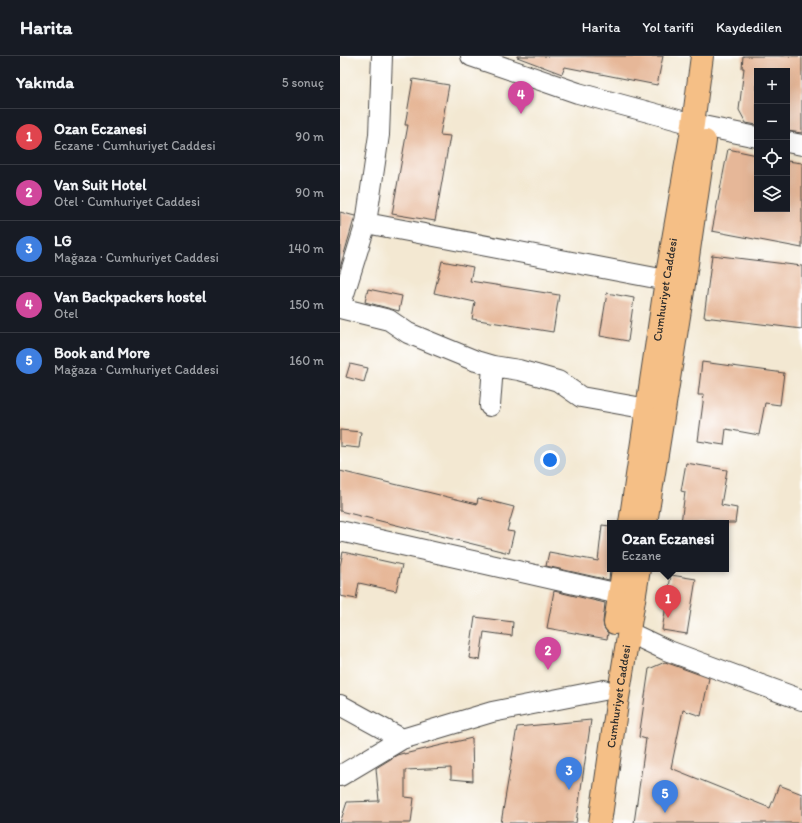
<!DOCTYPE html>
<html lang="tr">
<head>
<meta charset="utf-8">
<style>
  :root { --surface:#171b24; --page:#20242c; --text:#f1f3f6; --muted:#9ea1a6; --line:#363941; --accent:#d1495b }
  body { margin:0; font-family:Itim,sans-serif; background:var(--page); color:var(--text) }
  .controls { position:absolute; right:12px; top:12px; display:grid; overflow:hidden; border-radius:0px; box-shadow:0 4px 16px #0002 }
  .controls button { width:36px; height:36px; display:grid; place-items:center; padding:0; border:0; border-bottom:1px solid var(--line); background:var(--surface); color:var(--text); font:20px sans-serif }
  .you { position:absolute; left:210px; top:404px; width:14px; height:14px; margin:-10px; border:3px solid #fff; border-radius:50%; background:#1a73e8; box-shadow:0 0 0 6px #1a73e833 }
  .badge { display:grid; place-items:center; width:26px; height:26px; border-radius:50%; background:var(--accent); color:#fff; font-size:13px; font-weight:700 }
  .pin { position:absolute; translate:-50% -33px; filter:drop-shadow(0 1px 2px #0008) }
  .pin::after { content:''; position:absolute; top:21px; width:14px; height:12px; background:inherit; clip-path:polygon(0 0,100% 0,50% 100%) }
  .popup { position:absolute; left:267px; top:464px; width:122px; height:52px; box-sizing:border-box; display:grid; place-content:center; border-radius:0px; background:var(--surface); filter:drop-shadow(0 1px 3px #0005); font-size:13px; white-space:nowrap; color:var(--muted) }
  .popup b { font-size:15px; color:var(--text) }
  .popup::after { content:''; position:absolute; left:50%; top:100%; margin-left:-8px; border:8px solid transparent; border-top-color:var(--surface) }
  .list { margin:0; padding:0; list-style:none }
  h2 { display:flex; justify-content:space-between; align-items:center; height:52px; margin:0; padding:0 16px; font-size:17px }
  h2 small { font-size:13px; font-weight:400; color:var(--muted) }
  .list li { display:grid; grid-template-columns:26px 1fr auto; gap:12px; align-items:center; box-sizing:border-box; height:56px; padding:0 16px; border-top:1px solid var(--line) }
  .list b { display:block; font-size:15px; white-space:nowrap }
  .list p { margin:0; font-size:13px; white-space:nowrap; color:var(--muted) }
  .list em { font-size:13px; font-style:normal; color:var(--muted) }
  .icon { flex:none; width:22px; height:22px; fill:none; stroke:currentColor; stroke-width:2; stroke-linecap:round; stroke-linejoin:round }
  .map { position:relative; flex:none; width:462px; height:767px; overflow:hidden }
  header { display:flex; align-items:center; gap:24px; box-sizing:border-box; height:56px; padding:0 20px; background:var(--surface); border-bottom:1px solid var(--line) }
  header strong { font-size:19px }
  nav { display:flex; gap:22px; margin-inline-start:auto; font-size:14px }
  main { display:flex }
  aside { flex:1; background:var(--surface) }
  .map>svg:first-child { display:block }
  .building { fill:#e6b798 }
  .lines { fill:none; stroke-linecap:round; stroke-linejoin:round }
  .minor-casing { stroke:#494744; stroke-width:22 }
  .major-casing { stroke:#494744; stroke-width:24 }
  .minor { stroke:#fff; stroke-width:20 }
  .major { stroke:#f5bf86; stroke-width:22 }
  .labels { text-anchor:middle; stroke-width:3; stroke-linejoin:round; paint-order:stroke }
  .street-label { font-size:12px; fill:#2b2b2b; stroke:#fff }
</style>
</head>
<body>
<header>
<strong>Harita</strong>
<nav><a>Harita</a><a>Yol tarifi</a><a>Kaydedilen</a></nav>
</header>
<main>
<aside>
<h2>Yakında<small>5 sonuç</small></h2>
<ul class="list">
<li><span class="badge" style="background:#e0444e">1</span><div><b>Ozan Eczanesi</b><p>Eczane · Cumhuriyet Caddesi</p></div><em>90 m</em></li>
<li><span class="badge" style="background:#d1479c">2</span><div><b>Van Suit Hotel</b><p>Otel · Cumhuriyet Caddesi</p></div><em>90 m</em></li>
<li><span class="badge" style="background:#3f7fe0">3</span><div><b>LG</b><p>Mağaza · Cumhuriyet Caddesi</p></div><em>140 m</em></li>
<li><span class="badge" style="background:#d1479c">4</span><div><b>Van Backpackers hostel</b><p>Otel</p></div><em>150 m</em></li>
<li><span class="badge" style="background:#3f7fe0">5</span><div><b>Book and More</b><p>Mağaza · Cumhuriyet Caddesi</p></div><em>160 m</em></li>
</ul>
</aside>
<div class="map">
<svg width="462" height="767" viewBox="0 0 462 767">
  <rect width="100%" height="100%" fill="#fff"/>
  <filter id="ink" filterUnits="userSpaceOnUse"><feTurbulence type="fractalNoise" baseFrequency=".025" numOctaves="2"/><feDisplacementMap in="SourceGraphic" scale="8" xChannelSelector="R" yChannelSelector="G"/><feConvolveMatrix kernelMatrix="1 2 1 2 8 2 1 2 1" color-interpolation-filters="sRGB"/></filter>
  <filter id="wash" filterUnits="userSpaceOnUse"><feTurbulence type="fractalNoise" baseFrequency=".012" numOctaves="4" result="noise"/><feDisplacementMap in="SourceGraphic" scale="16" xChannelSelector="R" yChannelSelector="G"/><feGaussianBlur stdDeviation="0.9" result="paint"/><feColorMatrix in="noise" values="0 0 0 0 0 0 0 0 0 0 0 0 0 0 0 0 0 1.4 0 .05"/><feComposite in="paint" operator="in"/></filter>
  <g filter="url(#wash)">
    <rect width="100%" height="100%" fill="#f3e8d2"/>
    <g id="blocks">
      <path class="building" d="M177,0H323L317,29L225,11L222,18L177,1Z
        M403,0H462V77L447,75V15H417V69L406,67L399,54L404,12H402Z
        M73,23L109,29L100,79L110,80L95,165L52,158L68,69H65Z
        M388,93L417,99V153H447V105L462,107V192L372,175Z
        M0,156L15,160L0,212Z
        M372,199L462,210V273L364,261Z
        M102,205L133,211L130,225L219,239L213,276L132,263L135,246L94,237Z
        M28,233L62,240L59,255L25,246Z
        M267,237L294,242L288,285L260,280Z
        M362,306L444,317L440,349L425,347L419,379L386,373L384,389L358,385L364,339H358Z
        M10,308L28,312L24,326L6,321Z
        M0,374L21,376L19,392L0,390Z
        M346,407L387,414L381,449L397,452L395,467H341L345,436L341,435Z
        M0,415L137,448L138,442L174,451L167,475L174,476L169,497L0,455Z
        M262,469L270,470V513L269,524L206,510L209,496L258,505Z
        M3,496L62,509L56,535L19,527L16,543L0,540V510Z
        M331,519L356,523L347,578L322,574Z
        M214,535L265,547L263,566L264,572L268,577L267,583L207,572Z
        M135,561L173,566L172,580L144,576L140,604L129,602Z
        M325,606L369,622L361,660L343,654L331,712L430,752L439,729L462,738V767H294L306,683L299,681L309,613Z
        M251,664L236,767H161L177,671Z
        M132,682L133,725L111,723V712L65,714V741L74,742L71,767H0L7,746L39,745L36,712L57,699L64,697V698Z"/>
    </g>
  </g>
  <g filter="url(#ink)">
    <use href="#blocks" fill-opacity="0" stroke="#494744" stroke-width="1"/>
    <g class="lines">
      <g class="minor-casing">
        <path id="minor" d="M131,0L238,37L353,68L417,81
          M447,86L462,89
          M26,167L326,224
          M0,251L26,167L39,79L42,0
          M0,252L49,264L68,277L136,305L153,310L179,314L218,325L241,341L308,353
          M150,350L153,310
          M0,475L279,538
          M288,576L326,594L462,644
          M0,649L62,683
          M0,720L62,683L152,656L264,634"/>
      </g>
      <g class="major-casing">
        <g id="major">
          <path id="s1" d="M290,467L326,224L353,68L362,0"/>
          <path d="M306,467L343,235L365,85"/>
          <path d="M275,567L283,513"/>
          <path id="s2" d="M260,767L277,648L299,513"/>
        </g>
      </g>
      <use href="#minor" class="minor"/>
      <use href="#major" class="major"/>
    </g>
  </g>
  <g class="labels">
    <g class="street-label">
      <text dy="4" stroke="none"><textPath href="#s1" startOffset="236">Cumhuriyet Caddesi</textPath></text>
      <text dy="4" stroke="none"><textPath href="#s2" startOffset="128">Cumhuriyet Caddesi</textPath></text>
    </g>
  </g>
</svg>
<div class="controls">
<button>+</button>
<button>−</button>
<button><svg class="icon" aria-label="locate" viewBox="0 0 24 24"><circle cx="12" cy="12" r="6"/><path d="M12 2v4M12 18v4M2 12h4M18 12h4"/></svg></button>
<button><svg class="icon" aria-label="layers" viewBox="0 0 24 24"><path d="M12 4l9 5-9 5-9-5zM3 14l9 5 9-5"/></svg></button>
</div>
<div class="you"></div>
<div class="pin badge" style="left:328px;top:562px;background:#e0444e">1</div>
<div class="popup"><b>Ozan Eczanesi</b>Eczane</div>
<div class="pin badge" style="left:208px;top:614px;background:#d1479c">2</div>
<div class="pin badge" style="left:229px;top:734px;background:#3f7fe0">3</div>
<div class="pin badge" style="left:181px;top:58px;background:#d1479c">4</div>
<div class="pin badge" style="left:325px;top:757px;background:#3f7fe0">5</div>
</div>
</main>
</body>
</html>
